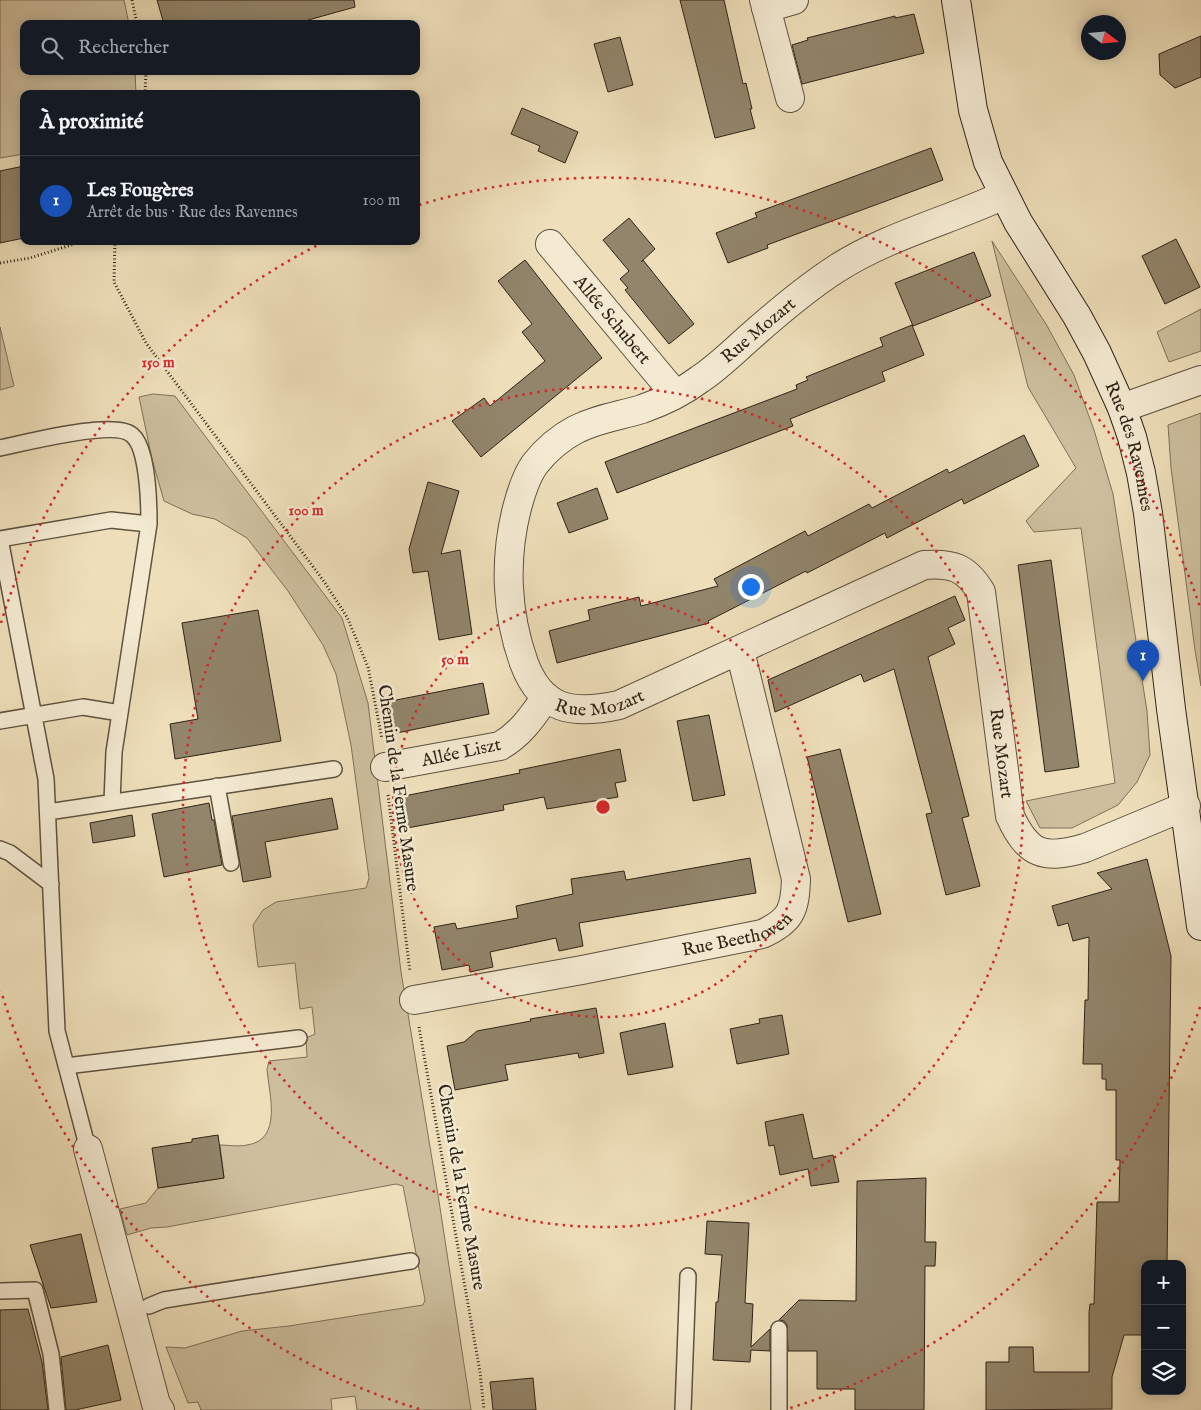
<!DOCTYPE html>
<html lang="fr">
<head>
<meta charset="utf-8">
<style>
  :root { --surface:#171b24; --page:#242831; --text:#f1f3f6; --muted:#9ea1a6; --line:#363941; --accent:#c59692 }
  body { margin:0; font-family:"IM FELL English",serif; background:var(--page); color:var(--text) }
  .controls { position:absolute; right:15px; bottom:15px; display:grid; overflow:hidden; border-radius:10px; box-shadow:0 2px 12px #0003 }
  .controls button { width:45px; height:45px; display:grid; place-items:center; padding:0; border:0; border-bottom:1px solid var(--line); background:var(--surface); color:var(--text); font:25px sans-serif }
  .compass { position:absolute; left:1081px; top:15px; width:45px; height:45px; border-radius:50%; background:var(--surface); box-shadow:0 2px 12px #0003; rotate:106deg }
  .you { position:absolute; left:750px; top:586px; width:18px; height:18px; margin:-12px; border:4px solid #fff; border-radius:50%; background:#1a73e8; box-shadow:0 0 0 8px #1a73e833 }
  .badge { display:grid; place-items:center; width:32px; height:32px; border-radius:50%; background:var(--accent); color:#fff; font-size:16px; font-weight:700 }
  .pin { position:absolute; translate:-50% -41px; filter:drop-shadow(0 1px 2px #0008) }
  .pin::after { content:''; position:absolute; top:26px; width:18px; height:15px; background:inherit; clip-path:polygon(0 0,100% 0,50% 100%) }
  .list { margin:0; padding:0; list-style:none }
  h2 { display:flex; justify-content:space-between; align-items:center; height:65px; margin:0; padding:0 20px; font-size:21px }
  h2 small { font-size:16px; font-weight:400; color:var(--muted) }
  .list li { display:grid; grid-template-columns:32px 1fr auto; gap:15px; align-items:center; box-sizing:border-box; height:90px; padding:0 20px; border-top:1px solid var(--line) }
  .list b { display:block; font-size:19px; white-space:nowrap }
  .list p { margin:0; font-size:16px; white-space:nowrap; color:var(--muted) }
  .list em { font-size:16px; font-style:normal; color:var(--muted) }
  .icon { flex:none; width:28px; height:28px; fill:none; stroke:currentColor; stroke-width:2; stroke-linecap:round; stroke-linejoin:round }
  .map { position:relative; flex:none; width:1201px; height:1410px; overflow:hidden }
  .search { position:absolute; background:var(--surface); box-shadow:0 2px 12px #0003; left:20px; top:20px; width:400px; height:55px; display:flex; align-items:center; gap:12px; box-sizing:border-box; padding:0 18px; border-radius:10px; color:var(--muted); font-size:19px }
  .panel { position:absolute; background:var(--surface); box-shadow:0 2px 12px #0003; left:20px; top:90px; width:400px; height:155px; border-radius:10px }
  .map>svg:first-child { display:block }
  .green { fill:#cdbf9e; stroke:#7e715a }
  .building { fill:#92856b; stroke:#2e2316 }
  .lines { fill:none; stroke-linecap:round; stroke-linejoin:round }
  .lane-casing { stroke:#5e523f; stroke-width:18 }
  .street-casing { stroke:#5e523f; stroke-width:30 }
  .secondary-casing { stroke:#2e2316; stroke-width:30 }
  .path { stroke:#2e2316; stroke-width:3; stroke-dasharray:1 2.5; stroke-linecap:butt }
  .lane { stroke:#f4ead2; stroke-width:15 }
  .street { stroke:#f4ead2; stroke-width:28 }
  .secondary { stroke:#f4ead2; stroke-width:28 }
  .ring { fill:none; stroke:#d62828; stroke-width:2.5; stroke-dasharray:2.5 5 }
  .labels { text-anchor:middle; stroke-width:5; stroke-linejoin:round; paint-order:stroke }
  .street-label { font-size:18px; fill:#2e2316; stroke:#f4ead2 }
  .centre { fill:#d62828; stroke:#f4ead2; stroke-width:2.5 }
  .ring-label { font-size:15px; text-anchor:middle; font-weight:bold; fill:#d62828; stroke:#f4ead2; stroke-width:5; stroke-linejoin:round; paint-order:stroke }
</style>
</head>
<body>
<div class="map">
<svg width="1201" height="1410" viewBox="0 0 1201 1410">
  <rect width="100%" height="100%" fill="#eedfba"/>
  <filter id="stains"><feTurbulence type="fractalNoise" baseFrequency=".004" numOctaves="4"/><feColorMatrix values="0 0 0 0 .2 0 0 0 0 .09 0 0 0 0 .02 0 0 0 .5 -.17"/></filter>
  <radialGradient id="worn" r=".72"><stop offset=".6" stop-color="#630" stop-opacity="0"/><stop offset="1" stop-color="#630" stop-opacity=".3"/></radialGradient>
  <path class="green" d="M0,0H124L129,24H24V71H135L136,94H24V154L0,158Z
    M992,241L1046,324L1074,375L1094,430L1113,494L1147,711L1150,755L1137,782L1118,805L1072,828H1040L1026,801L1115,783L1081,528L1034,532L1026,521L1076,468L1028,387Z
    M1201,309V351L1169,362L1157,332Z
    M0,327L14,386L0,390Z
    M153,394L175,396L342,618L368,703L401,972L439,1201L471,1410H357L355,1396L331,1399L332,1410H201L198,1402L188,1403L166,1347L185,1348L242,1331L289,1326L423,1305L425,1300L403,1186L396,1184L167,1227L151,1228L127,1235L120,1209L146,1203L158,1188L224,1178L220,1145C228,1145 238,1147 247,1145C283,1140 269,1094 267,1069L269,1061L307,1057L306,1038L315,1034L312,1007L300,1009L295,963L258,967L253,925L263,910L276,902L366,888L369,878L351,745L336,674L323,645L288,591L247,538L215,519L192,514L164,501L152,459L139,397Z
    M1201,413V686L1195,650L1171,468L1168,425Z"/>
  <path class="building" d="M157,0H354L355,7L294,24H164Z
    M680,0H724L743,84L746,83L752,109H750L755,128L715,138Z
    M914,14L924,53L802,84L792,45L808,40L807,38L895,16V18Z
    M1201,36V77L1175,88L1160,75L1159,54Z
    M620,37L633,85L608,92L594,44Z
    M522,108L578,132L565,163L538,151L540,146L511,134Z
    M931,148L943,180L767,245L768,248L728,263L716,233L757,217L755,213Z
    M24,166V238L0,243V171Z
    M629,218L655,249L641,262L643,260L694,324L669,344L625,290L628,288L620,279L629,271L603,240Z
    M1176,239L1200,287L1165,304L1142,256Z
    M974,252L991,296L913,326L895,283Z
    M525,260L602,358L481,457L452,421L484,398L490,406L545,361L522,332L532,324L498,281Z
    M912,325L924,355L882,372L885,381L790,419L793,426L617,493L605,462L797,389L796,385L808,380L806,377L883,346L880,338Z
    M1024,435L1039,466L964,504L962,499L887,538L885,533L807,573L806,571L708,621L709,623L557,663L549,631L590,620L588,610L639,597L641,606L718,586L714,579L805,531L808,536L869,504L872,508L947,469L949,473Z
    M428,482L459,491L441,554L460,550L472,634L439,640L428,571L413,573L409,549Z
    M597,488L608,519L569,533L557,503Z
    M1051,560L1079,767L1045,772L1018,565Z
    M955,596L965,620L948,628L955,644L928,657L969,816L962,818L980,886L946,895L926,814L932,813L894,669L864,682L861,674L775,712L768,680Z
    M258,610L281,741L175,759L170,724L198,719L182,623Z
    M483,683L489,714L392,734L386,702Z
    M709,715L725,795L693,801L677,721Z
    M620,749L626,781L615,783L618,797L547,809L544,797L503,805L504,810L402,829L399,797L520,773L519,770Z
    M840,749L881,914L848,922L807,757Z
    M332,798L338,829L265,842L271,877L243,882L232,816Z
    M209,803L212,820H214L222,865L164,877L152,814Z
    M132,815L135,836L93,843L90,823Z
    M750,858L756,893L579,923L583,946L559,951L556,938L490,952L493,967L470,972L469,965L442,970L434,927L455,923L457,929L518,918L516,906L573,894L571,879L624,871L626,880Z
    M1147,859L1171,956L1167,1264H1145V1335H1124L1112,1377V1409L986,1410V1362H1009V1347H1033L1034,1372H1089V1313L1090,1304H1094L1097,1202H1119L1120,1160H1116V1090H1106V1079H1102V1064H1083L1085,1000H1088L1089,937L1073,941L1068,923L1058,926L1052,906L1112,889L1097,873Z
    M596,1008L604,1053L579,1058L578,1053L505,1065L508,1080L455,1090L447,1046L464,1042L477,1031L531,1021L530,1019Z
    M782,1015L789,1054L737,1064L730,1029L760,1023L759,1019Z
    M665,1023L673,1067L628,1075L620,1033Z
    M803,1114L813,1159L833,1155L839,1182L811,1186L808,1169L780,1175L774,1145L769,1146L765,1122Z
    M218,1135L224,1178L158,1188L152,1148L192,1142V1139Z
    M926,1178L925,1242H936L935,1266H925L924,1410H855V1389H817V1351H788L787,1325L784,1321L779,1320L799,1300L856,1301L857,1181Z
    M707,1221L749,1223L745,1303L753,1304L751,1347L770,1329V1351L751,1350L750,1362L713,1360L716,1302H718L722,1255L705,1254Z
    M81,1234L97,1302L51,1308L30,1245Z
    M28,1309L42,1362L48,1410H0V1310Z
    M108,1345L121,1400L75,1410H66L61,1357Z
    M533,1378L536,1410H493L490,1382Z"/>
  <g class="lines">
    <g class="lane-casing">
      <path id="lane" d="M0,448C25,443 115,419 132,435C148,448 149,504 149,524L114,752L112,802
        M0,539L46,779L57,1031L88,1149
        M0,539L111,520L149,524
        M0,721L83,707L120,713
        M217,786L231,863
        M48,812L334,769
        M0,849L10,853L51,884
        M66,1066L299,1038
        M0,1291L35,1290L51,1354L57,1410
        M149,1306L164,1300L411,1261
        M779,1329V1410
        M683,1410L688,1276"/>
    </g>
    <g class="street-casing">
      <g id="street">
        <path d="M764,0L790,98"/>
        <path d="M766,8L794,0"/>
        <path id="s1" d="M1004,195C948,221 887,236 836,269C805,289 777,313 750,337C734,351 718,367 700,379C683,392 662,402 642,409C619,416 596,419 575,430C560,438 546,450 535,464C526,476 521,493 517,508C504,559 506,613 524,663C542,711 573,715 619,705L924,565C952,563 966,567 981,592L1010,816C1028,855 1044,860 1085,848L1186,806"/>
        <path id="s2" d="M550,244L675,394"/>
        <path d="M1122,408L1201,380"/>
        <path d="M385,767L500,746C521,734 532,717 546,697"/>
        <path id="s3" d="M414,1000L582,970L762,934C791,921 795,910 796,879L740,651"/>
        <path d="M88,1149L156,1404L160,1410"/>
      </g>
    </g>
    <g class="secondary-casing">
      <g id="secondary">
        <path id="s4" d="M956,0L973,110L988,162L1018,222L1077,316L1097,353L1122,408L1132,437L1141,473L1148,513L1171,709L1201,926"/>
      </g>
    </g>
    <path class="path" d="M132,0L137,24
      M145,94L146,71
      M115,241L114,282L146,343L323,580L347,617L368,667L382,739
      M0,263L30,258L74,244L78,241
      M388,795L410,972
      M419,1027L480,1372L484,1410"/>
    <use href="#lane" class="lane"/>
    <use href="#street" class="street"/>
    <use href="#secondary" class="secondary"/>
  </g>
  <g class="ring">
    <circle cx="603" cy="807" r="210"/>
    <circle cx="603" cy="807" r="420"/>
    <path d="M1200 1007A630 630 0 0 1 787 1409M419 1409A630 630 0 0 1 1 991M1 623A630 630 0 0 1 322 243M419 205A630 630 0 0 1 1200 607"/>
  </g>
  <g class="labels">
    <g class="street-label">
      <text dy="6" stroke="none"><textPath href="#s2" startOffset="98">Allée Schubert</textPath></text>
      <text transform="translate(758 330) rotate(-40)" y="6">Rue Mozart</text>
      <text dy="6" stroke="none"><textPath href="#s4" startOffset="485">Rue des Ravennes</textPath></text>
      <text dy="6" stroke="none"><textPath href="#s1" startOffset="851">Rue Mozart</textPath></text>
      <text transform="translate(461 752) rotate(-12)" y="6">Allée Liszt</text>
      <text dy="6" stroke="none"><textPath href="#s1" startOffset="1436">Rue Mozart</textPath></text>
      <text transform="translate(399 788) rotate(82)" y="6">Chemin de la Ferme Masure</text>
      <text dy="6" stroke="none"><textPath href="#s3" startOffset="330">Rue Beethoven</textPath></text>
      <text transform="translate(462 1187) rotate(80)" y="6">Chemin de la Ferme Masure</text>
    </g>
  </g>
  <circle cx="603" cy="807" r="8" class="centre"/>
  <g class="ring-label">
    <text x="158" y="367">150 m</text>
    <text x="306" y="515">100 m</text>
    <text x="455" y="664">50 m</text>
  </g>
  <rect width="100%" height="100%" filter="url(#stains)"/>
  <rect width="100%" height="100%" fill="url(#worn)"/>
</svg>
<div class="controls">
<button>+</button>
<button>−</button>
<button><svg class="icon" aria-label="layers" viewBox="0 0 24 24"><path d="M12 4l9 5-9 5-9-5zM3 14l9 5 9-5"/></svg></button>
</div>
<svg class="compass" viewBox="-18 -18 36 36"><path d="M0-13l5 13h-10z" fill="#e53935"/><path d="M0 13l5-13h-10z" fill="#9ea1a6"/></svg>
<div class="you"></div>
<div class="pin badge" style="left:1143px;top:681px;background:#1a4fb4">1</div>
<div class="search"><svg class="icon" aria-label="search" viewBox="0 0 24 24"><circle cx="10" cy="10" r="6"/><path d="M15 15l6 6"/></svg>Rechercher</div>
<section class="panel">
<h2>À proximité<small></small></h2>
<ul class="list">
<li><span class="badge" style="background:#1a4fb4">1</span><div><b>Les Fougères</b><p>Arrêt de bus · Rue des Ravennes</p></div><em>100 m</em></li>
</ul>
</section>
</div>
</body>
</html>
